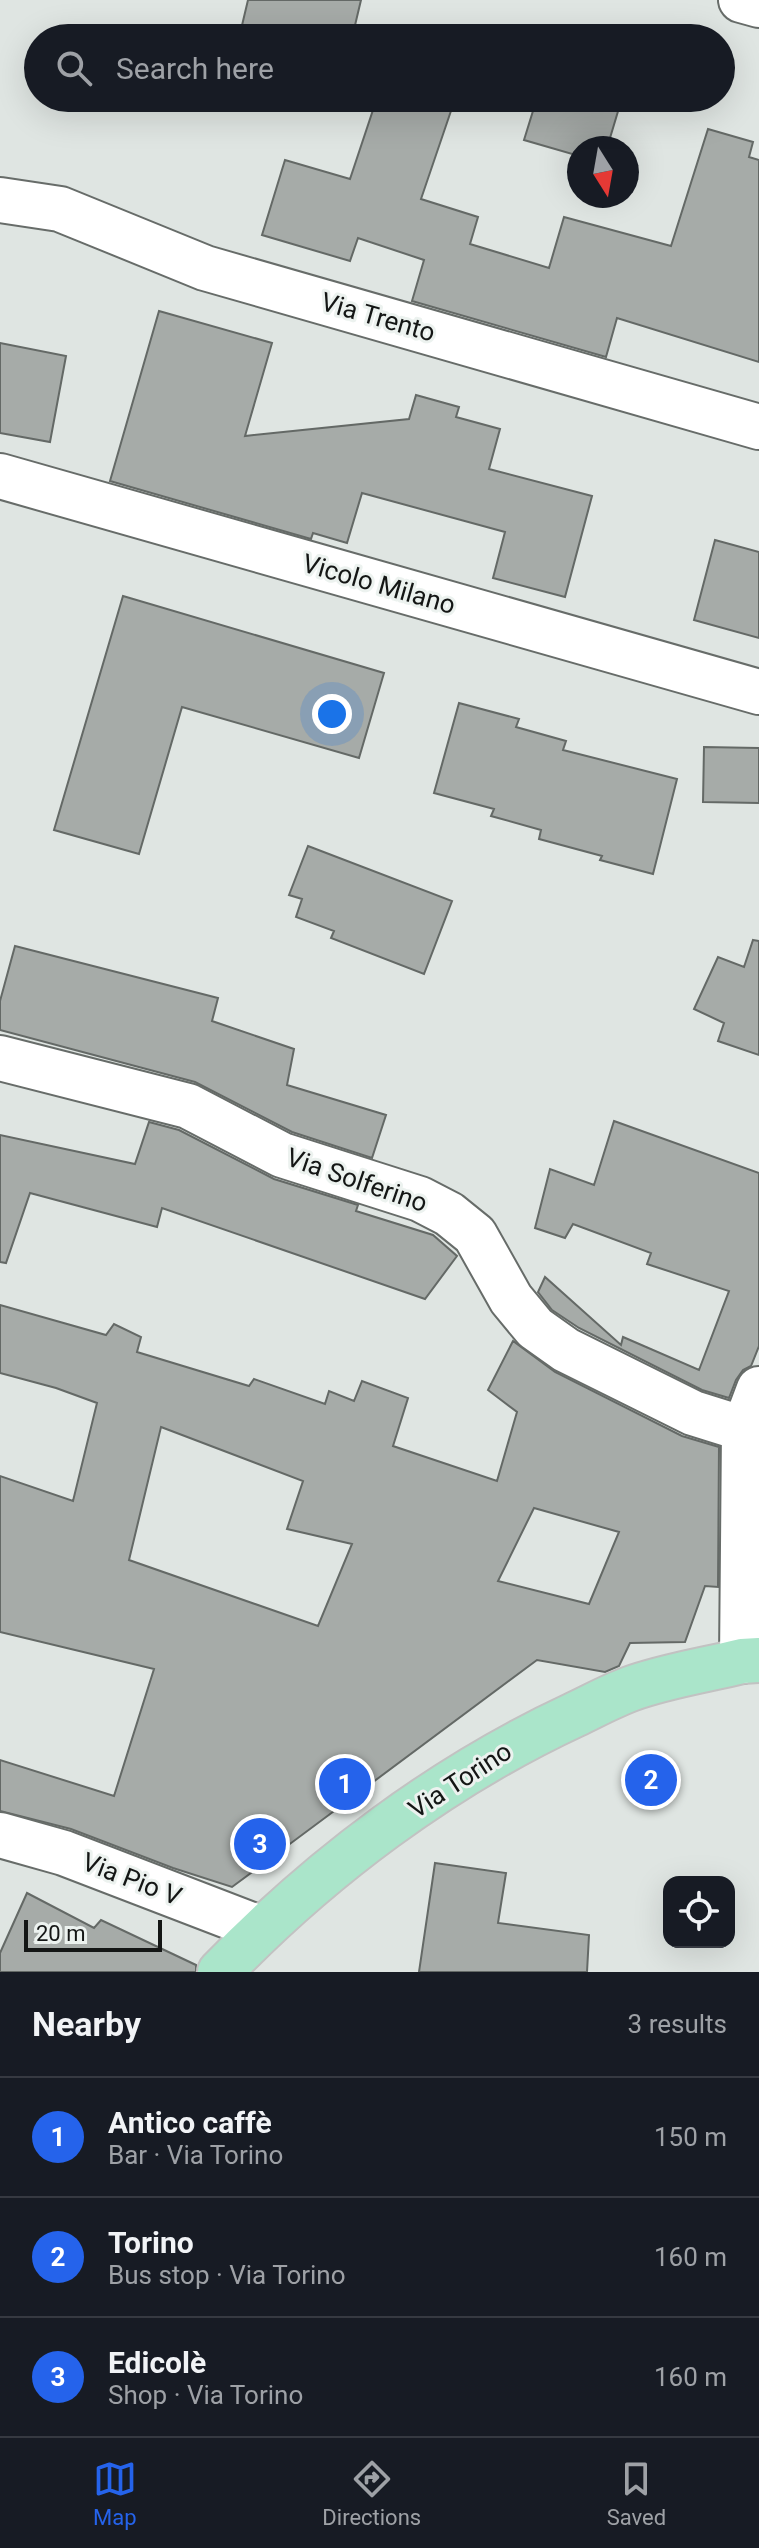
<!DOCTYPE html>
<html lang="en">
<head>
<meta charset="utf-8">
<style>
  :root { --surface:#171b24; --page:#242831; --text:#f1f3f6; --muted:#9ea1a6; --line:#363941; --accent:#2563eb }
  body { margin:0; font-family:Roboto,sans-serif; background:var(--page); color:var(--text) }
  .controls { position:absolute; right:24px; bottom:24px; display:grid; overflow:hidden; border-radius:16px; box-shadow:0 8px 32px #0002 }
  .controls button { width:72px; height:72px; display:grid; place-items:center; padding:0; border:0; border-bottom:2px solid var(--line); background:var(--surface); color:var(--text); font:40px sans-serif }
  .compass { position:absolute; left:567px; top:136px; width:72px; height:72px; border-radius:50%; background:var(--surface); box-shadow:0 8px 32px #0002; rotate:169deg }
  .scale { position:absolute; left:24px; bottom:20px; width:138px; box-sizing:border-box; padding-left:8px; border:4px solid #141615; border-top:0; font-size:22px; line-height:28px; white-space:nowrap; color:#141615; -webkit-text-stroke:6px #ecf2ef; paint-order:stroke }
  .you { position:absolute; left:332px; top:714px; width:28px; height:28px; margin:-20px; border:6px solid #fff; border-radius:50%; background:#1a73e8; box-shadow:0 0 0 12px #1a73e833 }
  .badge { display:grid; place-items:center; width:52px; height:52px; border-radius:50%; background:var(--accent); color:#fff; font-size:26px; font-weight:700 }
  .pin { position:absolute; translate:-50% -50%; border:4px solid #fff; box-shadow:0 2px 8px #0006 }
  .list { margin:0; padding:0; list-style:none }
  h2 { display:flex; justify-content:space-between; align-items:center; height:104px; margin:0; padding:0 32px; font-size:34px }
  h2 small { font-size:26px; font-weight:400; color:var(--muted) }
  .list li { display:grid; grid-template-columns:52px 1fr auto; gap:24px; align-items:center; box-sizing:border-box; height:120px; padding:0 32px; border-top:2px solid var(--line) }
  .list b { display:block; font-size:30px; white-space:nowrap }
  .list p { margin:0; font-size:26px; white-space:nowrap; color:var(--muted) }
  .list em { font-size:26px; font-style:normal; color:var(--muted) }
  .icon { flex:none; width:44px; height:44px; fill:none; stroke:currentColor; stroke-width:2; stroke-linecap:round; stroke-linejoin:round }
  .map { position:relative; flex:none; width:759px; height:1972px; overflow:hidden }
  .search { position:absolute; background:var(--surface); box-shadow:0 8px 32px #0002; left:24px; right:24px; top:24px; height:88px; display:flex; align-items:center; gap:20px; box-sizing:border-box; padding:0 28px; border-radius:44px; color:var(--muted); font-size:30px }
  .sheet { height:464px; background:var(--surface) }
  nav { display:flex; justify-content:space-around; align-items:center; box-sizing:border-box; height:112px; border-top:2px solid var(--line); background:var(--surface); font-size:22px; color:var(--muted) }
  nav a { display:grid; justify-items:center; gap:4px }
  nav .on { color:var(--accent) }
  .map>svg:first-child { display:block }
  .building { fill:#a6aba8; stroke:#646966; stroke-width:2; fill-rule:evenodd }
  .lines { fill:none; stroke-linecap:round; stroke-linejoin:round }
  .minor-casing { stroke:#676c69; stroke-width:48 }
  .major-casing { stroke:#c2c2c2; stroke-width:48 }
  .minor { stroke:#fff; stroke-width:44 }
  .major { stroke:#aae5ca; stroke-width:44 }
  .labels { text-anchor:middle; stroke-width:6; stroke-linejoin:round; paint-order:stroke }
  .street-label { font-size:26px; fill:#141615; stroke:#ecf2ef }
</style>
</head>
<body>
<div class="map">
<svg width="759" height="1972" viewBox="0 0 759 1972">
  <rect width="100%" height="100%" fill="#dfe5e2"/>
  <path class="building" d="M248,0H361L352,38H239Z
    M400,29L426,38H397Z
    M377,98H445L443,102L453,105L421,199L478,217L470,244L549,268L564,217L671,246L708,129L753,142L749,157L759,160V362L617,318L606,357L412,301L424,260L358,238L350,261L262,235L285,160L350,179Z
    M537,98H622L607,148H579V156L524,140Z
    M159,311L272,343L245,436L409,419L416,395L459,407L456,417L500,429L489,469L592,496L565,597L493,578L505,532L362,493L347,543L313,533L311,539L110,481Z
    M0,343L66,356L50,442L0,433Z
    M715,540L759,552V638L694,620Z
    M123,596L384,673L359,758L182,707L139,854L54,830Z
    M459,703L519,719L516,727L566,741L563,750L677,779L653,874L600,860L602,856L539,839L541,830L491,816L494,809L434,793Z
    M704,747L759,748V803L703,802Z
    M308,846L452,901L424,974L331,938L334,931L296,917L302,899L289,895Z
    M753,940L759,941V1055L718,1041L724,1023L694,1009L718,957L744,967Z
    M15,946L218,998L212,1021L294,1049L287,1085L386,1115L372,1158L292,1132L195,1082L0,1030V1001Z
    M614,1121L759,1173V1346L751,1366L743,1370L736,1380L729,1398L702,1390L579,1328L552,1310L538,1292L545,1277L621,1345L623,1337L699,1370L729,1291L647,1264L651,1253L573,1224L565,1238L535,1228L550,1169L594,1185Z
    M149,1122L179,1130L274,1179L358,1205L356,1211L433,1235L457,1256L425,1299L162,1208L157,1227L30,1193L6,1263L0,1262V1135L135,1164Z
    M0,1305L106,1335L114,1324L141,1337L137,1352L249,1386L254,1379L325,1404L329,1391L354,1401L362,1381L408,1398L393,1446L497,1481L517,1412L488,1390L513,1341L555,1372L682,1436L719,1447L718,1587L705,1586L685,1642L630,1643L619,1666L605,1672L537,1660L232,1887L173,1868L71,1829L0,1811V1760L114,1796L154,1669L0,1632V1476L73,1501L97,1403L56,1388L0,1373ZM161,1427L303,1481L287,1529L352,1544L318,1626L129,1560ZM534,1508L619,1532L589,1604L498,1581Z
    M435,1863L506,1873L498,1923L589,1935L587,1972H419Z
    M27,1893L94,1928L101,1920L196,1965V1972H0V1953Z"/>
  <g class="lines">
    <g class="minor-casing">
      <path id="minor" d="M741,0L759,5
        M0,200L60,209L205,268L759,427
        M0,476L759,692
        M0,1058L188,1106L282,1155L420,1199L449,1214L475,1235L511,1299L535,1328L566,1350L693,1413L744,1429
        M742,1661L744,1429L759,1389
        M0,1835L64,1853L262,1929"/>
    </g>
    <g class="major-casing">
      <path id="major" d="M220,1972C321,1867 443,1776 574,1715C593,1706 611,1696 630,1689C665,1676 706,1670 742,1661L759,1660"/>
    </g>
    <use href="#minor" class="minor"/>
    <use href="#major" class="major"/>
  </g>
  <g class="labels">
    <g class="street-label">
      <text transform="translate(378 317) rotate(16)" y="9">Via Trento</text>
      <text transform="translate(379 584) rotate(16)" y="9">Vicolo Milano</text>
      <text transform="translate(357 1180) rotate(19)" y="9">Via Solferino</text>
      <text transform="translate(460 1780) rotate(-33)" y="9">Via Torino</text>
      <text transform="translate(132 1879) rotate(21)" y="9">Via Pio V</text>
    </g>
  </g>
</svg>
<div class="controls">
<button><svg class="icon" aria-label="locate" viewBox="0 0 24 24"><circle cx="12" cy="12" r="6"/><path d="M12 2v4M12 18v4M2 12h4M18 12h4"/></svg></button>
</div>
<svg class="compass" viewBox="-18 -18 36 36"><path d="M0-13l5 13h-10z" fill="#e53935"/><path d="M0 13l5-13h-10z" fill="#9ea1a6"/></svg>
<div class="scale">20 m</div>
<div class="you"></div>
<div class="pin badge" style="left:345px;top:1784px">1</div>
<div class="pin badge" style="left:651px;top:1780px">2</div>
<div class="pin badge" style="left:260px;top:1844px">3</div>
<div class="search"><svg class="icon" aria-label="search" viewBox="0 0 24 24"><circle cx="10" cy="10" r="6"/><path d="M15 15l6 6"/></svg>Search here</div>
</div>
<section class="sheet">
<h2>Nearby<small>3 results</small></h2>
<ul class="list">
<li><span class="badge">1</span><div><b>Antico caffè</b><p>Bar · Via Torino</p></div><em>150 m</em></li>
<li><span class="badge">2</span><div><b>Torino</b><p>Bus stop · Via Torino</p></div><em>160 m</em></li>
<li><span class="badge">3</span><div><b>Edicolè</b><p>Shop · Via Torino</p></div><em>160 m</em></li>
</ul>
</section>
<nav>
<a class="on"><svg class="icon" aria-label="map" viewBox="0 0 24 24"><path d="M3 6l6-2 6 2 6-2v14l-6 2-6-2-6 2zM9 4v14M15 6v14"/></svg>Map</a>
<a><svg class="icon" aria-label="directions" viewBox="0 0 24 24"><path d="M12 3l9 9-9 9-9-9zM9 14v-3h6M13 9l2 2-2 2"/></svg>Directions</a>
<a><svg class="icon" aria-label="saved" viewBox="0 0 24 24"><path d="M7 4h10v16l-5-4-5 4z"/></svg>Saved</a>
</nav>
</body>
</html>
